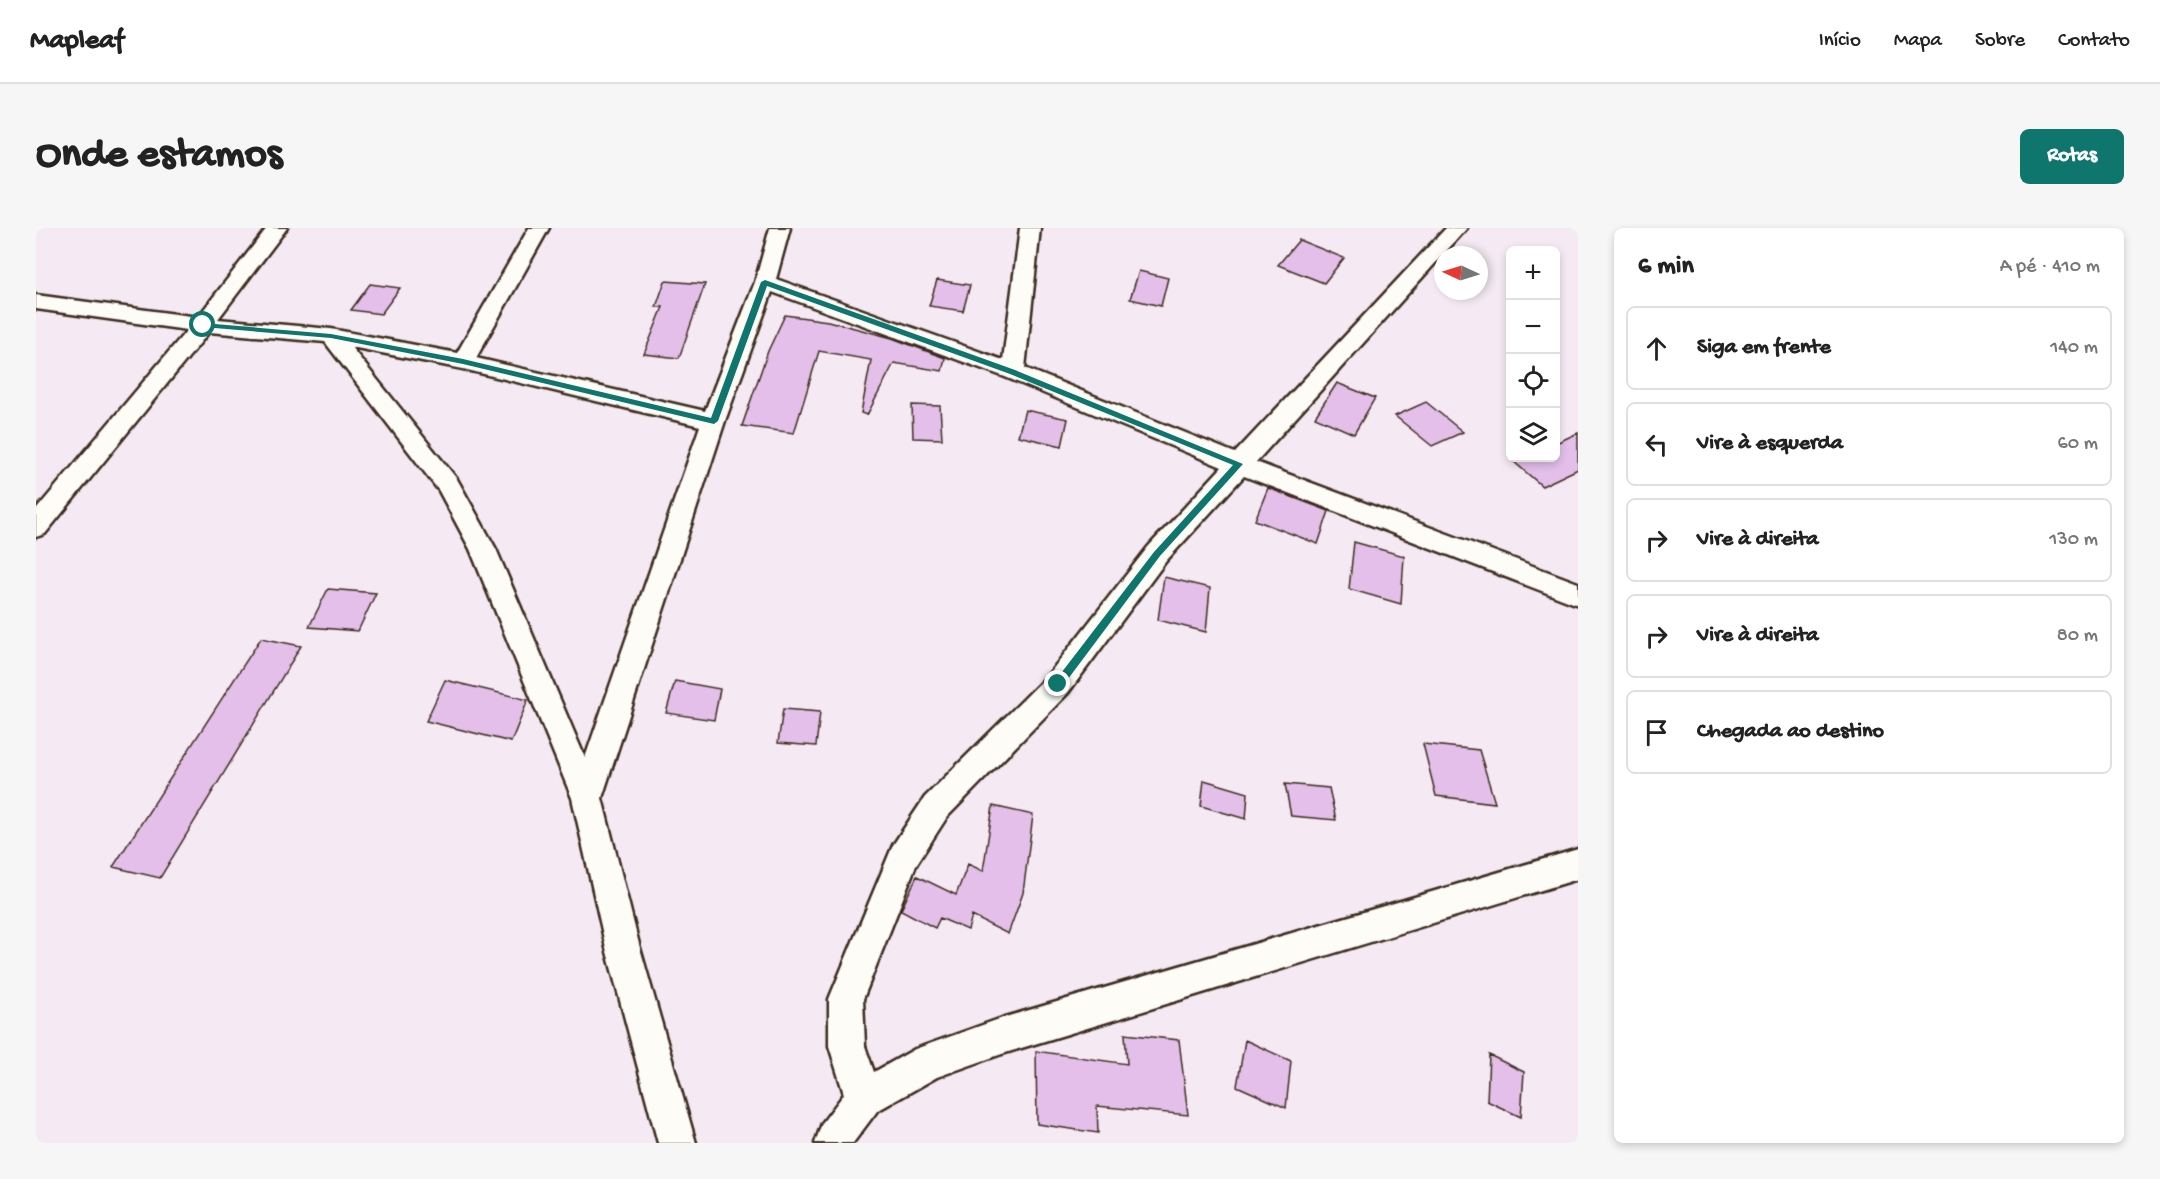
<!DOCTYPE html>
<html lang="pt">
<head>
<meta charset="utf-8">
<style>
  :root { --surface:#fff; --page:#f6f6f6; --text:#222; --muted:#767676; --line:#e0e0e0; --accent:#0f766e }
  body { margin:0; font-family:"Gochi Hand",sans-serif; background:var(--page); color:var(--text) }
  .controls { position:absolute; right:18px; top:18px; display:grid; overflow:hidden; border-radius:9px; box-shadow:0 3px 9px #0003 }
  .controls button { width:54px; height:54px; display:grid; place-items:center; padding:0; border:0; border-bottom:2px solid var(--line); background:var(--surface); color:var(--text); font:30px sans-serif }
  .compass { position:absolute; left:1398px; top:18px; width:54px; height:54px; border-radius:50%; background:var(--surface); box-shadow:0 3px 9px #0003; rotate:274deg }
  .stop { position:absolute; width:18px; height:18px; margin:-14px; border:4px solid #0f766e; border-radius:50%; background:#fff }
  .stop.end { background:#0f766e; border-color:#fff; box-shadow:0 2px 6px #0008 }
  .list { margin:0; padding:0; list-style:none }
  h2 { display:flex; justify-content:space-between; align-items:center; height:78px; margin:0; padding:0 24px; font-size:26px }
  h2 small { font-size:20px; font-weight:400; color:var(--muted) }
  .list li { display:grid; grid-template-columns:39px 1fr auto; gap:18px; align-items:center; box-sizing:border-box; height:84px; margin:0 12px 12px; padding:0 12px; border:2px solid var(--line); border-radius:9px }
  .list b { display:block; font-size:22px; white-space:nowrap }
  .list em { font-size:20px; font-style:normal; color:var(--muted) }
  .icon { flex:none; width:33px; height:33px; fill:none; stroke:currentColor; stroke-width:2; stroke-linecap:round; stroke-linejoin:round }
  .map { position:relative; flex:none; width:1542px; height:915px; overflow:hidden; border-radius:9px }
  header { display:flex; align-items:center; gap:36px; box-sizing:border-box; height:84px; padding:0 30px; background:var(--surface); border-bottom:2px solid var(--line) }
  header strong { font-size:28px }
  nav { display:flex; gap:33px; margin-inline-start:auto; font-size:21px }
  .intro { display:flex; align-items:center; justify-content:space-between; box-sizing:border-box; height:144px; padding:0 36px }
  h1 { margin:0; font-size:42px }
  .button { padding:15px 27px; border-radius:9px; background:var(--accent); color:#fff; font-size:21px; font-weight:700 }
  main { display:flex; gap:36px; padding:0 36px }
  aside { flex:1; background:var(--surface); border-radius:9px; box-shadow:0 3px 9px #0003 }
  .map>svg:first-child { display:block }
  .building { fill:#e3bfea; stroke:#3b2a1e; stroke-width:1.5 }
  .lines { fill:none; stroke-linecap:round; stroke-linejoin:round }
  .minor-casing { stroke:#3b2a1e; stroke-width:5 }
  .minor { fill:#fdfcf7; fill-rule:evenodd }
  .route { fill:#0f766e }
</style>
</head>
<body>
<header>
<strong>Mapleaf</strong>
<nav><a>Início</a><a>Mapa</a><a>Sobre</a><a>Contato</a></nav>
</header>
<div class="intro"><h1>Onde estamos</h1><a class="button">Rotas</a></div>
<main>
<div class="map">
<svg width="1542" height="915" viewBox="0 0 1542 915">
  <rect width="100%" height="100%" fill="#f5eaf3"/>
  <filter id="ink" filterUnits="userSpaceOnUse"><feTurbulence type="fractalNoise" baseFrequency=".0167" numOctaves="2"/><feDisplacementMap in="SourceGraphic" scale="12" xChannelSelector="R" yChannelSelector="G"/><feConvolveMatrix kernelMatrix="1 2 1 2 8 2 1 2 1" color-interpolation-filters="sRGB"/></filter>
  <g filter="url(#ink)">
    <path class="building" d="M1263,12L1308,30L1288,55L1242,37Z
      M1103,43L1132,50L1125,78L1094,71Z
      M901,52L934,57L927,83L893,78Z
      M629,53L669,56L643,130L608,126L627,79H620Z
      M334,56L364,60L345,86L315,82Z
      M749,87L792,93L856,110L909,130L906,143L858,135L831,187L825,185L835,132L783,123L758,205L706,198L732,123Z
      M1301,155L1339,170L1318,206L1279,189Z
      M1390,174L1427,204L1396,218L1359,188Z
      M876,177L904,178L906,211L877,210Z
      M989,182L1032,191L1026,218L982,208Z
      M1542,205V241L1506,258L1477,233L1485,230H1520V215Z
      M1232,260L1293,283L1282,316L1219,292Z
      M1318,314L1368,328L1365,376L1313,361Z
      M1128,349L1174,360L1170,404L1122,392Z
      M292,361L340,365L322,403L273,399Z
      M225,410L265,418L124,650L77,639Z
      M409,452L492,472L475,514L390,493Z
      M639,453L684,461L678,492L630,485Z
      M747,481L784,484L780,518L742,515Z
      M1387,516L1443,522L1459,575L1400,568Z
      M1168,552L1212,565L1210,591L1165,578Z
      M1249,556L1293,560L1300,592L1255,588Z
      M957,578L997,587L987,665L972,706L936,688L932,702L904,690L899,700L865,682L881,648L920,667L932,636L947,643Z
      M1089,806L1143,812L1152,887L1061,878L1062,905L1001,896L1000,823L1091,836Z
      M1209,812L1255,833L1250,880L1201,858Z
      M1453,827L1488,844L1485,889L1451,873Z"/>
    <g class="lines">
      <g class="minor-casing">
        <path id="minor" d="M231,0H251L182,91L295,101L421,125L493,0H513L440,130L669,183L719,54L734,0H754L740,51L967,132L984,0H1004L989,140L1199,225L1410,0H1431L1220,234L1542,355V377L1208,248L1130,333L1032,465L911,589L880,637L827,771L829,818L838,844L879,821L966,790L1542,621V651L966,826L901,849L841,883L817,915H779L786,895L808,866L793,818V771L857,617L889,569L1012,447L1112,319L1186,239L969,149L736,64L689,193L566,570L604,720L660,915H622L570,720L536,570L434,321L403,263L289,114L173,104L9,306L0,309V282L151,102L0,81V67L162,89ZM315,119L427,141L664,198L549,530L460,321L421,251Z"/>
      </g>
      <use href="#minor" class="minor"/>
    </g>
  </g>
  <path class="route" d="M729,52L979,142L1207,236L1124,328L1026,459L1022,460L1017,456L1019,453L1118,324L1197,237L974,146L731,58L682,193L678,196L427,136L295,110L167,99L163,97L167,95L295,106L427,131L675,190L725,54Z"/>
</svg>
<div class="controls">
<button>+</button>
<button>−</button>
<button><svg class="icon" aria-label="locate" viewBox="0 0 24 24"><circle cx="12" cy="12" r="6"/><path d="M12 2v4M12 18v4M2 12h4M18 12h4"/></svg></button>
<button><svg class="icon" aria-label="layers" viewBox="0 0 24 24"><path d="M12 4l9 5-9 5-9-5zM3 14l9 5 9-5"/></svg></button>
</div>
<svg class="compass" viewBox="-18 -18 36 36"><path d="M0-13l5 13h-10z" fill="#e53935"/><path d="M0 13l5-13h-10z" fill="#767676"/></svg>
<div class="stop" style="left:167px;top:97px"></div>
<div class="stop end" style="left:1022px;top:456px"></div>
</div>
<aside>
<h2>6 min<small>A pé · 410 m</small></h2>
<ul class="list">
<li><svg class="icon" aria-label="ahead" viewBox="0 0 24 24"><path d="M12 20V5M6 11l6-6 6 6"/></svg><div><b>Siga em frente</b></div><em>140 m</em></li>
<li><svg class="icon" aria-label="left" viewBox="0 0 24 24"><path d="M17 20v-9H6M10 6l-5 5 5 5"/></svg><div><b>Vire à esquerda</b></div><em>60 m</em></li>
<li><svg class="icon" aria-label="right" viewBox="0 0 24 24"><path d="M7 20v-9h11M14 6l5 5-5 5"/></svg><div><b>Vire à direita</b></div><em>130 m</em></li>
<li><svg class="icon" aria-label="right" viewBox="0 0 24 24"><path d="M7 20v-9h11M14 6l5 5-5 5"/></svg><div><b>Vire à direita</b></div><em>80 m</em></li>
<li><svg class="icon" aria-label="arrive" viewBox="0 0 24 24"><path d="M6 21V4h12l-3 4 3 4H6"/></svg><div><b>Chegada ao destino</b></div></li>
</ul>
</aside>
</main>
</body>
</html>
